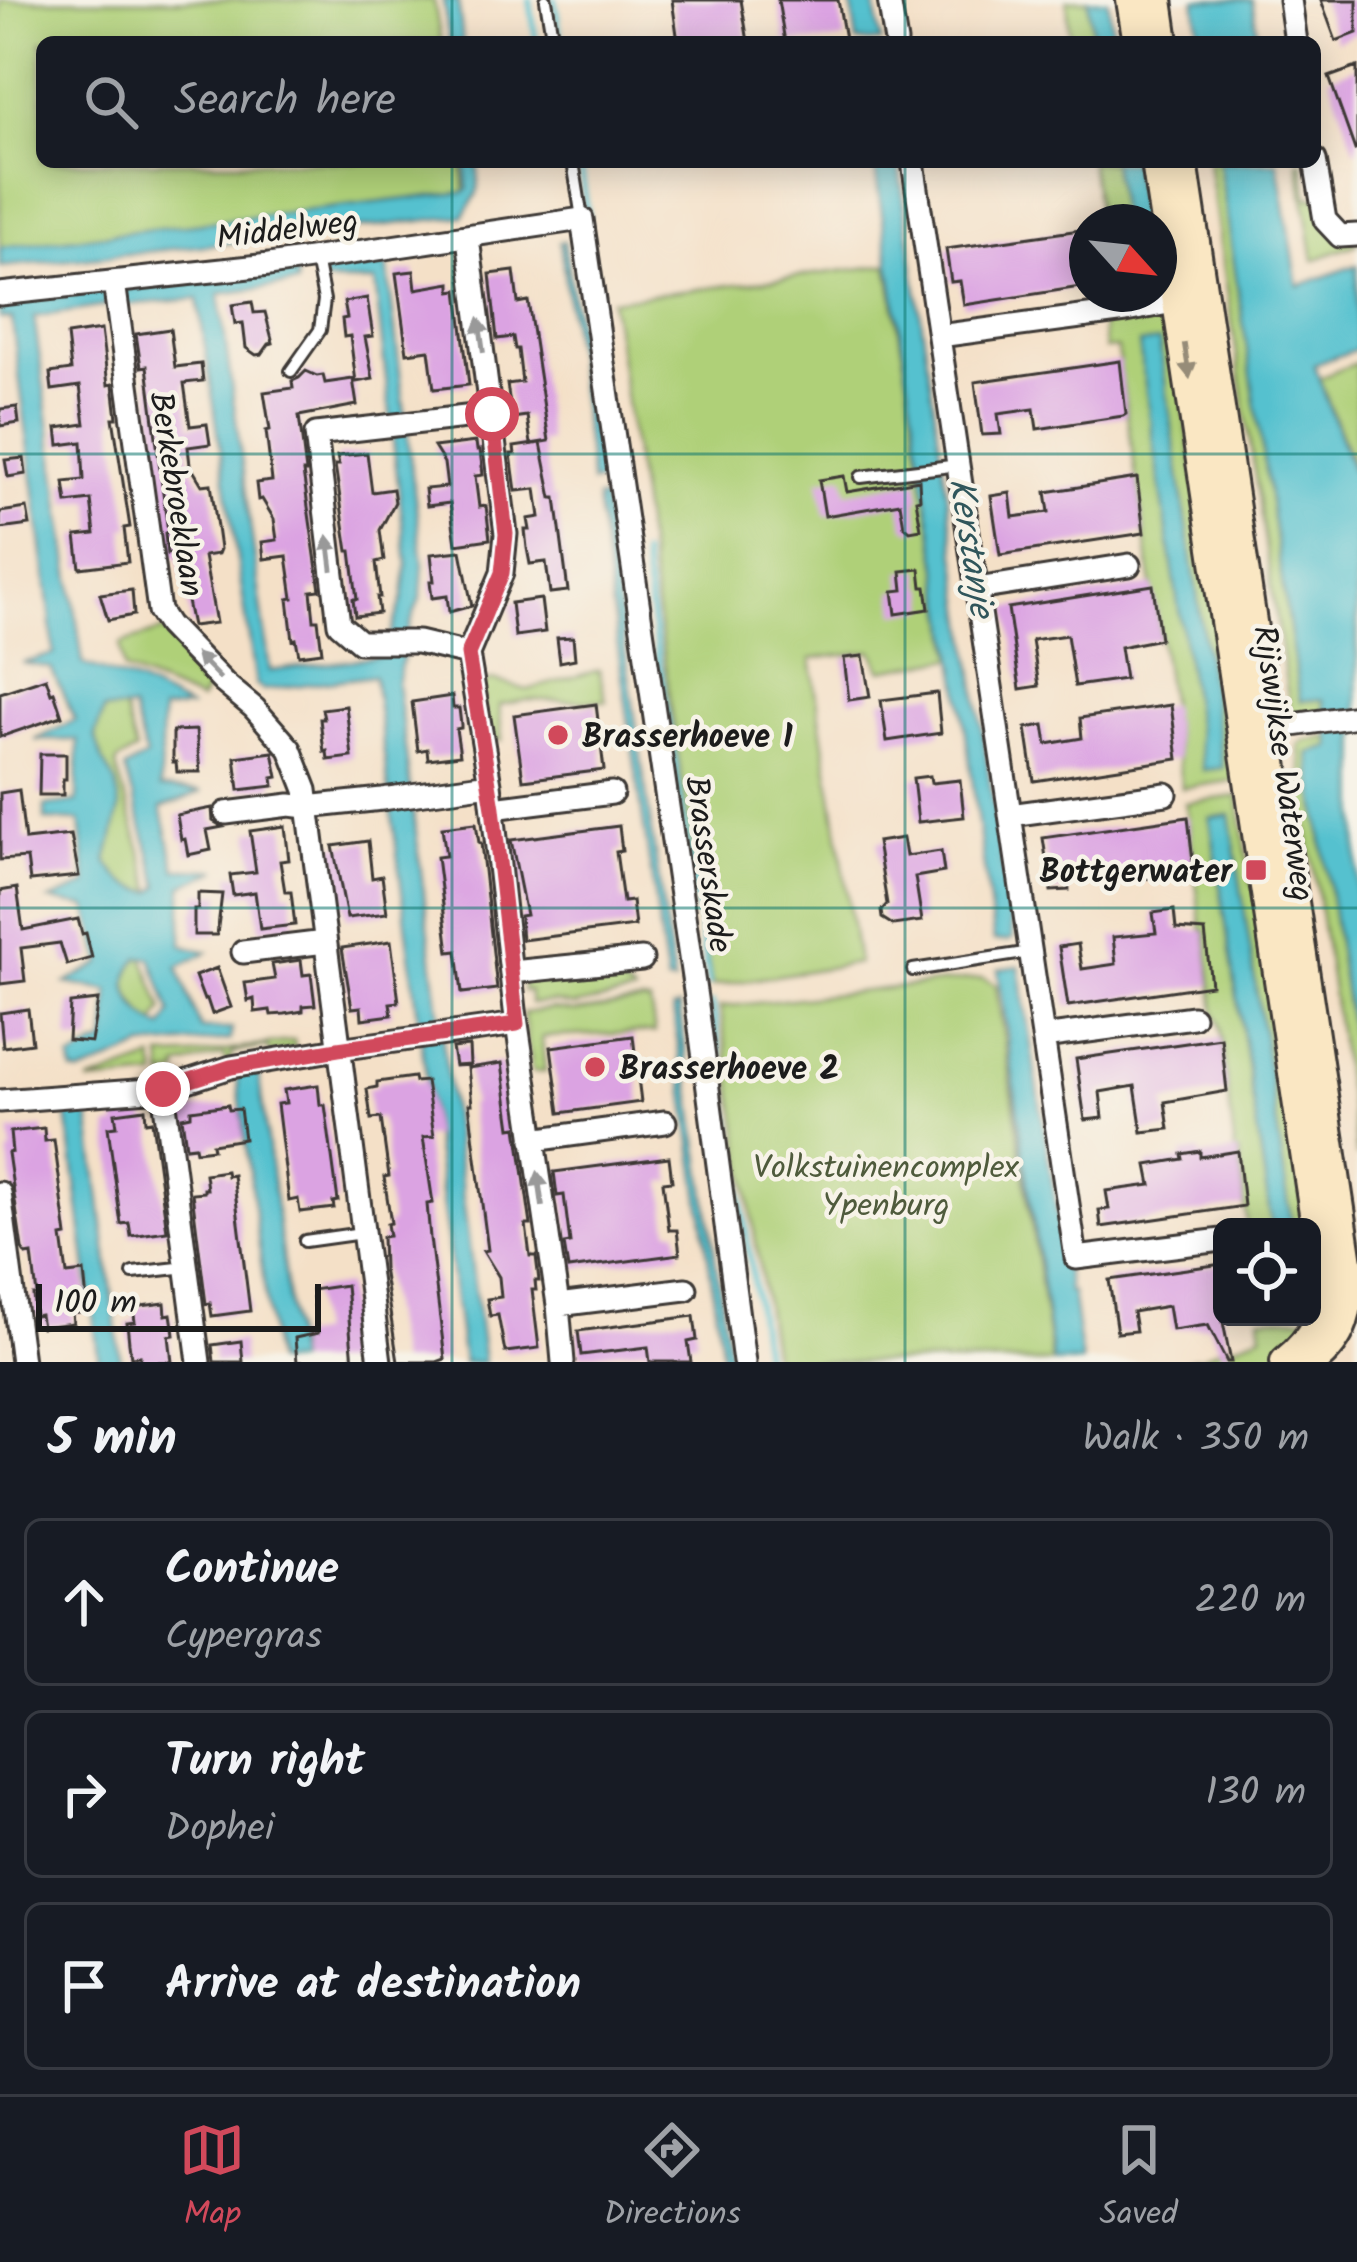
<!DOCTYPE html>
<html lang="en">
<head>
<meta charset="utf-8">
<style>
  :root { --surface:#171b24; --page:#242831; --text:#f1f3f6; --muted:#9ea1a6; --line:#363941; --accent:#d1495b }
  body { margin:0; font-family:Kalam,sans-serif; background:var(--page); color:var(--text) }
  .controls { position:absolute; right:36px; bottom:36px; display:grid; overflow:hidden; border-radius:18px; box-shadow:0 6px 30px #0003 }
  .controls button { width:108px; height:108px; display:grid; place-items:center; padding:0; border:0; border-bottom:3px solid var(--line); background:var(--surface); color:var(--text); font:60px sans-serif }
  .compass { position:absolute; left:1069px; top:204px; width:108px; height:108px; border-radius:50%; background:var(--surface); box-shadow:0 6px 30px #0003; rotate:117deg }
  .scale { position:absolute; left:36px; bottom:30px; width:285px; box-sizing:border-box; padding-left:12px; border:6px solid #1c1c1c; border-top:0; font-size:33px; line-height:42px; white-space:nowrap; color:#1c1c1c; -webkit-text-stroke:9px #f7f3e8; paint-order:stroke }
  .stop { position:absolute; width:36px; height:36px; margin:-27px; border:9px solid #d1495b; border-radius:50%; background:#fff }
  .stop.end { background:#d1495b; border-color:#fff; box-shadow:0 3px 12px #0008 }
  .list { margin:0; padding:0; list-style:none }
  h2 { display:flex; justify-content:space-between; align-items:center; height:156px; margin:0; padding:0 48px; font-size:51px }
  h2 small { font-size:39px; font-weight:400; color:var(--muted) }
  .list li { display:grid; grid-template-columns:78px 1fr auto; gap:36px; align-items:center; box-sizing:border-box; height:168px; margin:0 24px 24px; padding:0 24px; border:3px solid var(--line); border-radius:18px }
  .list b { display:block; font-size:45px; white-space:nowrap }
  .list p { margin:0; font-size:39px; white-space:nowrap; color:var(--muted) }
  .list em { font-size:39px; font-style:normal; color:var(--muted) }
  .icon { flex:none; width:66px; height:66px; fill:none; stroke:currentColor; stroke-width:2; stroke-linecap:round; stroke-linejoin:round }
  .map { position:relative; flex:none; width:1357px; height:1362px; overflow:hidden }
  .search { position:absolute; background:var(--surface); box-shadow:0 6px 30px #0003; left:36px; right:36px; top:36px; height:132px; display:flex; align-items:center; gap:30px; box-sizing:border-box; padding:0 42px; border-radius:18px; color:var(--muted); font-size:45px }
  .sheet { height:732px; background:var(--surface) }
  nav { display:flex; justify-content:space-around; align-items:center; box-sizing:border-box; height:168px; border-top:3px solid var(--line); background:var(--surface); font-size:33px; color:var(--muted) }
  nav a { display:grid; justify-items:center; gap:6px }
  nav .on { color:var(--accent) }
  .map>svg:first-child { display:block }
  .green { fill:#afd078; stroke:#66764a; stroke-width:3 }
  .water { fill:#55c1cf; stroke:#386e76; stroke-width:3; fill-rule:evenodd }
  .lines { fill:none; stroke-linecap:round; stroke-linejoin:round }
  .stream { stroke:#55c1cf; stroke-width:6 }
  .building { fill:#dba3e2 }
  .lane-casing { stroke:#3c3936; stroke-width:16 }
  .street-casing { stroke:#3c3936; stroke-width:27 }
  .secondary-casing { stroke:#3c3936; stroke-width:36 }
  .lane { stroke:#fff; stroke-width:10 }
  .street { stroke:#fff; stroke-width:21 }
  .secondary { stroke:#fae7c3; stroke-width:30 }
  .oneway { fill:#999 }
  .oneway2 { fill:#968c78 }
  .route { stroke:#d1495b; stroke-width:15 }
  .grid { fill:none; stroke:#0f766e; stroke-width:3; stroke-opacity:0.55 }
  .poi-dot { fill:#d1495b; stroke:#f7f3e8; stroke-width:4.5 }
  .labels { text-anchor:middle; stroke-width:9; stroke-linejoin:round; paint-order:stroke }
  .street-label { font-size:33px; fill:#1c1c1c; stroke:#f7f3e8 }
  .poi-label { font-size:33px; font-weight:bold; fill:#1c1c1c; stroke:#f7f3e8; text-anchor:start }
  .park-label { font-size:33px; fill:#4f5b3c; stroke:#f7f3e8 }
  .water-label { font-size:36px; font-style:italic; fill:#30565b; stroke:#f7f3e8 }
</style>
</head>
<body>
<div class="map">
<svg width="1357" height="1362" viewBox="0 0 1357 1362">
  <rect width="100%" height="100%" fill="#f7f3e8"/>
  <filter id="ink" filterUnits="userSpaceOnUse"><feTurbulence type="fractalNoise" baseFrequency=".00833" numOctaves="2"/><feDisplacementMap in="SourceGraphic" scale="24" xChannelSelector="R" yChannelSelector="G"/><feConvolveMatrix kernelMatrix="1 2 1 2 8 2 1 2 1" color-interpolation-filters="sRGB"/></filter>
  <filter id="wash" filterUnits="userSpaceOnUse"><feTurbulence type="fractalNoise" baseFrequency=".004" numOctaves="4" result="noise"/><feDisplacementMap in="SourceGraphic" scale="48" xChannelSelector="R" yChannelSelector="G"/><feGaussianBlur stdDeviation="2.7" result="paint"/><feColorMatrix in="noise" values="0 0 0 0 0 0 0 0 0 0 0 0 0 0 0 0 0 1.4 0 .05"/><feComposite in="paint" operator="in"/></filter>
  <g filter="url(#wash)">
    <rect width="100%" height="100%" fill="#f4e0c7"/>
    <path class="green" d="M0,0H434L441,42H42V162H461L466,193L0,258Z
      M1067,0H1088L1094,42H1070Z
      M1090,162H1112L1121,222H1099Z
      M1132,162H1153L1169,271L1167,283L1159,294V222H1141Z
      M1208,162H1219L1301,701L1323,699L1326,711L1291,717Z
      M1298,162H1302L1308,198L1315,196L1357,244L1314,260Z
      M888,265L954,658L881,670L873,651L811,659L858,963L712,986L611,300Z
      M1155,315L1170,324L1245,779L1182,788L1117,348L1105,349L1102,321Z
      M1356,363L1357,367L1356,473L1319,378Z
      M164,630L210,682L200,701L124,670L120,644Z
      M599,670L606,701L528,700L499,705L502,740L489,741L481,683L493,680L527,690Z
      M124,709L136,751L118,761L116,766L153,892C135,889 113,884 108,863C105,847 118,825 119,808C121,780 96,763 95,737C95,729 101,718 104,710Z
      M1330,737L1332,747L1309,754L1357,1075V1157L1302,792L1305,786L1299,746L1304,741Z
      M1238,796L1251,884L1261,883L1321,1277C1322,1309 1307,1353 1271,1362C1253,1362 1206,1362 1185,1362L1195,1357L1198,1359L1229,1343L1232,1346L1262,1334L1260,1317H1312V1227H1292L1229,815L1210,819L1272,1227H1247L1239,1153L1235,1152L1220,1024L1215,1013L1206,931L1202,930L1186,803Z
      M139,957H143L163,1010L154,1024C131,1004 116,982 139,957Z
      M603,970L634,994L574,1006L554,1002L531,1004L529,991H523V979Z
      M983,978L996,985L1052,1362H774L720,1007Z
      M642,1002L650,1003L655,1032L542,1037L545,1072H532L523,1013L553,1009L576,1012Z
      M294,1040L295,1048L270,1053L267,1047L231,1053V1060L225,1061L224,1055L178,1067L179,1073L164,1078L162,1057L192,1056Z
      M154,1059L157,1077L88,1083Z"/>
    <path class="water" d="M443,0H458L463,42H449Z
      M851,0H874L881,42H857Z
      M1088,0H1108L1114,42H1094Z
      M1195,0H1252L1259,42H1201Z
      M465,162H477C481,189 479,194 463,216C309,234 155,252 0,267V247L465,192L468,189Z
      M874,162H898L1013,938L1008,941H994L959,682L923,477Z
      M1112,162H1132L1141,222H1121Z
      M1219,162H1278L1298,286L1357,265V349L1314,365L1357,484V1075L1309,753L1332,747L1323,699L1300,701Z
      M564,241L601,481L591,483L560,242Z
      M387,264L423,564L421,596L409,627L397,684L484,1362H463L374,676L263,690L256,684L198,299L124,305L122,289L297,269V284L219,294L270,671L384,656L403,597L407,562L375,282H324L323,266L373,267Z
      M104,291L106,306L34,317L83,664L139,683L188,708L162,711L160,788L202,792L161,808L176,869L218,870L182,886V945L208,952L178,967L201,1029H232L230,1040L144,1047L81,1074L73,1072L71,1060L93,1047L105,1043L109,991L66,983L102,963L87,907L50,900L87,885L80,821L45,820V806L77,802L78,740H35L75,720L51,668L22,663L54,654C44,541 25,431 12,319L0,318V302ZM132,709L146,757L125,769L160,886L153,892C130,888 118,882 107,861L120,808L116,783L102,759L95,735L104,710ZM139,957L151,958L171,1013L163,1028C134,1013 113,985 139,957Z
      M1159,341L1223,768L1203,770L1139,344Z
      M596,499H603L674,983H667Z
      M1230,815L1292,1227H1272L1210,818Z
      M1019,966L1069,1293H1072L1082,1362H1053L998,969Z
      M679,1007L730,1362H723L673,1009Z
      M258,1071L296,1362H274L237,1076Z
      M66,1106L88,1108L121,1362H99Z"/>
    <g class="lines">
      <path class="stream" d="M530,0L536,42
        M555,0L561,42
        M580,162L588,216
        M642,555L709,984
        M712,1003L765,1362"/>
    </g>
    <g id="blocks">
      <path class="building" d="M672,0H741L748,42H678Z
        M778,0H838L845,39L824,42H785Z
        M1321,0H1357V33L1336,41Z
        M1357,67V149L1355,150L1329,77Z
        M1087,229V286L964,305L960,281L951,282L946,249Z
        M414,271L416,289L451,283V291L458,290L469,385L434,389L429,350L407,353L396,273Z
        M514,271L518,303L528,301L549,441L531,444L527,416L512,418L507,384L522,382L518,349H515L513,337L497,339L490,274Z
        M367,298L373,336L365,337L373,379L356,382L350,336L344,337L342,319L347,318L344,302Z
        M252,302L254,313L265,312L273,343L269,344L262,354L256,355L246,348L243,323L235,324L232,305Z
        M170,329L175,367L201,364L203,381L184,383L190,426L207,424L210,444L188,447L190,465L202,485L211,484L220,549L218,554L204,556L216,623L192,626L178,556L171,557V553L167,554L165,533L168,532L147,366L141,367L136,334Z
        M101,330L108,385L113,384L117,418H113L130,527L124,528L128,562L80,568L76,536L95,534L91,500L67,503L64,482L84,480L82,442L59,445L57,428L85,424L80,386L52,390L50,373L71,370L67,335Z
        M1120,361L1126,414L1123,416L1037,429L1034,409L998,414L1001,434L982,435L975,382Z
        M306,371L317,376L323,375L325,383L353,379L357,405L299,416L306,472H303L320,590L311,591L314,620H318L322,652L299,655L296,639L293,640L288,599L293,598L287,556L264,559L262,542L277,540L274,519L262,499L258,500L256,483L272,481L266,431L270,430L264,392L293,388L292,381L299,378Z
        M17,407L19,423L0,426V409Z
        M476,442L477,450H480L483,475L475,476L479,507L486,506L490,539L456,544L450,503L427,506L425,489L447,487L444,463L434,447Z
        M541,443L552,498H556L568,591L550,593L546,562L530,564L527,548L525,530H530L528,519L540,517L536,489L516,491L511,454H515L514,447Z
        M367,453L372,492L393,489L395,502L380,530L384,560L376,562L380,597H377L379,613L355,616L353,599H357L351,551H348L335,465H339L337,456Z
        M24,458L26,474L8,477L5,460Z
        M844,476L847,492L919,480L920,499L916,500L921,529L910,531L904,526L900,503L825,516L819,480Z
        M1137,478L1144,533L1000,555L991,496L1010,493L1013,517L1049,512L1046,492Z
        M27,508L30,525L0,529V512Z
        M461,551L472,606L449,612L447,596L432,598L430,581H434L431,554Z
        M920,569L922,587H926L929,609L896,614L893,591L903,590L901,571Z
        M1153,585L1160,639L1120,647L1125,679L1075,686L1067,635L1032,640L1039,686L1020,689L1008,608Z
        M132,590L134,615L108,620L100,594Z
        M541,599L545,632L515,636L511,603Z
        M573,637L575,659L560,662L557,638Z
        M863,656L870,697L849,700L844,658Z
        M46,678L51,693L54,692L62,716L0,737V693Z
        M937,693L941,733L887,741L881,700Z
        M452,696L453,708H459L461,725V728L456,729L460,755L428,759L427,749L418,751L412,702Z
        M596,704L604,770L523,780L514,715Z
        M1171,705L1178,759L1034,781L1026,728L1044,725L1047,744L1082,738L1080,718Z
        M346,706L352,757L328,760L327,751L324,752L320,719H324L322,709Z
        M196,730L200,772H177L176,762H173V731Z
        M273,752L278,777L273,778L274,786L239,790L235,757Z
        M40,754H66V779H63V795H39Z
        M930,776L931,783L960,780L964,817L918,822L913,778Z
        M19,790L25,840L71,835L79,876L30,881L27,858L0,860V793Z
        M212,808L213,821L223,827L207,830L211,850L188,855L185,839L181,840L177,815Z
        M1188,817L1194,871L1105,885L1101,865L1066,870L1069,890L1051,891L1043,838Z
        M476,823L479,843H481L497,989L462,993L457,951L449,952L437,857L446,856L442,827Z
        M285,826L289,860L280,861L285,892H291L295,925L260,929L255,892L233,895L230,875L256,872L250,831Z
        M619,826L622,851L616,852L623,902L632,901L635,926L522,940L520,916L526,915L511,840Z
        M903,838L906,856L941,851L944,872L915,877L922,921L893,925L882,918L881,911L887,904L877,842Z
        M368,841L372,878L382,876L387,913L347,918L333,846Z
        M17,888L23,930L78,919L82,934L86,933L92,958L67,965L60,943L21,948L25,981L0,984V891Z
        M198,893L222,894L217,935H194V909H198Z
        M1174,910L1176,929L1205,931L1211,985L1068,1006L1059,947L1078,944L1082,969L1116,964L1113,937L1156,933L1153,913Z
        M391,941L399,1002L390,1003L392,1015L362,1019L361,1007L352,1008L342,948Z
        M301,960L303,975L311,974L315,1005L303,1006V1011L285,1014L271,1015L270,1010L255,1012L254,999L248,1001L245,983L275,979L272,964Z
        M217,968L231,1007L212,1014L207,999L204,1000L195,976Z
        M98,1000L91,1042L68,1040L70,1003Z
        M28,1009L32,1043L3,1047L0,1013Z
        M633,1036L641,1102L560,1113L551,1047Z
        M1221,1038L1227,1091L1165,1102L1169,1129L1142,1132L1135,1086L1100,1092L1103,1118L1085,1120L1076,1059Z
        M469,1046L470,1065L455,1066L452,1048Z
        M502,1063L511,1128L517,1127L531,1225H526L530,1256H536L539,1281H535L536,1290H532L539,1348L505,1352L498,1315L490,1316L487,1299L501,1297L499,1277L483,1251L488,1250L469,1104H472L468,1068Z
        M414,1077L415,1082L426,1081L434,1136L423,1137L433,1203L427,1204L430,1238L445,1359L437,1362H398L383,1268L382,1237L389,1236L387,1224L391,1223L384,1177L389,1176L381,1118L371,1119L367,1089L377,1087V1082Z
        M318,1085L320,1105H325L338,1201L333,1202L334,1208L300,1212L298,1199L289,1201L277,1104L286,1103L284,1090Z
        M228,1105L229,1110L240,1109L244,1139L212,1144L213,1149L196,1151L195,1146L186,1147L182,1117L191,1115V1110Z
        M145,1109L146,1122L152,1121L167,1231L131,1236L129,1223L121,1224L108,1127L117,1126L115,1113Z
        M44,1128L45,1141L54,1140L67,1236L62,1237L67,1274L84,1272L88,1311L72,1313L73,1323L42,1327L40,1315L35,1316L33,1295H37L32,1254L26,1255L22,1249L8,1153L12,1152L10,1132Z
        M1200,1151V1157L1238,1151L1244,1206L1101,1227L1099,1210L1109,1209L1106,1191L1151,1185L1147,1165L1183,1159L1182,1154Z
        M669,1157L672,1181L663,1182L669,1230H677L680,1254L568,1269L564,1244L570,1243L564,1195L557,1196L554,1172Z
        M226,1171L227,1176L233,1175L250,1311L212,1316L210,1303L206,1304L192,1193L204,1192V1189H207L205,1174Z
        M1222,1264V1317L1231,1362H1227L1208,1325L1172,1330L1168,1306L1133,1312L1136,1331L1117,1333L1109,1280Z
        M346,1285L353,1362H297L295,1338L318,1333L312,1290Z
        M165,1303L166,1315L171,1314L173,1327L174,1335L169,1336L172,1362H140V1356L131,1357L129,1343L127,1323L135,1322L133,1307Z
        M694,1316L697,1340L688,1342L691,1362H650L648,1347L581,1355L578,1331Z
        M241,1341L243,1362H214L212,1345Z"/>
    </g>
  </g>
  <g filter="url(#ink)">
    <use href="#blocks" fill-opacity="0" stroke="#3c3936" stroke-width="3"/>
    <g class="lines">
      <g class="lane-casing">
        <path id="lane" d="M546,0L553,42
          M573,162L582,218
          M291,371L320,330L324,300L316,259
          M861,477L959,465
          M913,970L1031,952
          M305,1241L362,1233
          M133,1273L187,1267"/>
      </g>
      <g class="street-casing">
        <path id="street" d="M889,0L896,42
          M1290,0L1296,42
          M1315,160L1325,220L1340,236L1357,235
          M913,162L1076,1258L1222,1240
          M468,238L506,534L502,573L468,654L490,784L515,1010L558,1305L563,1362
          M114,282L159,611L168,625L224,683L254,708L290,749L306,790L380,1362
          M0,294L269,265L582,219L696,998L744,1362
          M939,336L1126,311L1190,299
          M977,589L1129,565
          M468,654L418,642H360L339,624L316,434L492,414
          M1257,730L1357,716
          M493,808L612,793
          M226,813L290,805L307,807L382,799L490,784
          M1010,815L1166,794
          M243,952L325,942
          M512,972L642,959
          M1043,1037L1193,1017
          M163,1089L199,1362
          M0,1101L163,1089L231,1067L338,1049L517,1024
          M533,1140L665,1122
          M0,1193L22,1362
          M558,1305L686,1289"/>
      </g>
      <g class="secondary-casing">
        <path id="secondary" d="M1132,0L1139,42
          M1157,0L1163,42
          M1157,162L1325,1279C1325,1316 1315,1339 1286,1362
          M1182,162L1348,1269C1349,1308 1344,1338 1311,1362"/>
      </g>
      <use href="#lane" class="lane"/>
      <use href="#street" class="street"/>
      <use href="#secondary" class="secondary"/>
    </g>
    <defs><path id="oneway-solid" d="M-6-.8H1V-3.2L6.5 0L1 3.2V.8H-6Z" transform="scale(3)"/></defs>
    <g class="oneway">
      <use href="#oneway-solid" transform="translate(481 335) rotate(-98)"/>
      <use href="#oneway-solid" transform="translate(330 553) rotate(-97)"/>
      <use href="#oneway-solid" transform="translate(208 666) rotate(-134)"/>
      <use href="#oneway-solid" transform="translate(540 1189) rotate(-98)"/>
    </g>
    <use class="oneway2" href="#oneway-solid" transform="translate(1187 361) rotate(81)"/>
  </g>
  <g class="lines" filter="url(#ink)">
    <path class="route" d="M163,1089L231,1067L338,1049L517,1024L493,808L468,654L502,573L506,534L492,414"/>
  </g>
  <path class="grid" d="M452,0V42M905,0V42M452,162V1362M905,162V1362M0,454H1357M0,908H1357"/>
  <g class="poi-dot">
    <circle cx="558" cy="735" r="12"/>
    <rect x="1244" y="858" width="24" height="24" rx="6"/>
    <circle cx="595" cy="1067" r="12"/>
  </g>
  <g class="labels">
    <g class="street-label">
      <text transform="translate(287 228) rotate(-7)" y="12">Middelweg</text>
      <text transform="translate(178 494) rotate(81)" y="12">Berkebroeklaan</text>
      <text transform="translate(1285 763) rotate(82)" y="12">Rijswijkse Waterweg</text>
      <text transform="translate(710 864) rotate(82)" y="12">Brasserskade</text>
    </g>
    <g class="poi-label">
      <text x="582" y="747">Brasserhoeve 1</text>
      <text x="1232" y="882" text-anchor="end">Bottgerwater</text>
      <text x="619" y="1079">Brasserhoeve 2</text>
    </g>
    <g class="park-label">
      <text x="886" y="1178">Volkstuinencomplex<tspan x="886" dy="38">Ypenburg</tspan></text>
    </g>
    <g class="water-label">
      <text transform="translate(973 547) rotate(81)" y="13">Kerstanje</text>
    </g>
  </g>
</svg>
<div class="controls">
<button><svg class="icon" aria-label="locate" viewBox="0 0 24 24"><circle cx="12" cy="12" r="6"/><path d="M12 2v4M12 18v4M2 12h4M18 12h4"/></svg></button>
</div>
<svg class="compass" viewBox="-18 -18 36 36"><path d="M0-13l5 13h-10z" fill="#e53935"/><path d="M0 13l5-13h-10z" fill="#9ea1a6"/></svg>
<div class="scale">100 m</div>
<div class="stop" style="left:492px;top:414px"></div>
<div class="stop end" style="left:163px;top:1089px"></div>
<div class="search"><svg class="icon" aria-label="search" viewBox="0 0 24 24"><circle cx="10" cy="10" r="6"/><path d="M15 15l6 6"/></svg>Search here</div>
</div>
<section class="sheet">
<h2>5 min<small>Walk · 350 m</small></h2>
<ul class="list">
<li><svg class="icon" aria-label="ahead" viewBox="0 0 24 24"><path d="M12 20V5M6 11l6-6 6 6"/></svg><div><b>Continue</b><p>Cypergras</p></div><em>220 m</em></li>
<li><svg class="icon" aria-label="right" viewBox="0 0 24 24"><path d="M7 20v-9h11M14 6l5 5-5 5"/></svg><div><b>Turn right</b><p>Dophei</p></div><em>130 m</em></li>
<li><svg class="icon" aria-label="arrive" viewBox="0 0 24 24"><path d="M6 21V4h12l-3 4 3 4H6"/></svg><div><b>Arrive at destination</b></div></li>
</ul>
</section>
<nav>
<a class="on"><svg class="icon" aria-label="map" viewBox="0 0 24 24"><path d="M3 6l6-2 6 2 6-2v14l-6 2-6-2-6 2zM9 4v14M15 6v14"/></svg>Map</a>
<a><svg class="icon" aria-label="directions" viewBox="0 0 24 24"><path d="M12 3l9 9-9 9-9-9zM9 14v-3h6M13 9l2 2-2 2"/></svg>Directions</a>
<a><svg class="icon" aria-label="saved" viewBox="0 0 24 24"><path d="M7 4h10v16l-5-4-5 4z"/></svg>Saved</a>
</nav>
</body>
</html>
